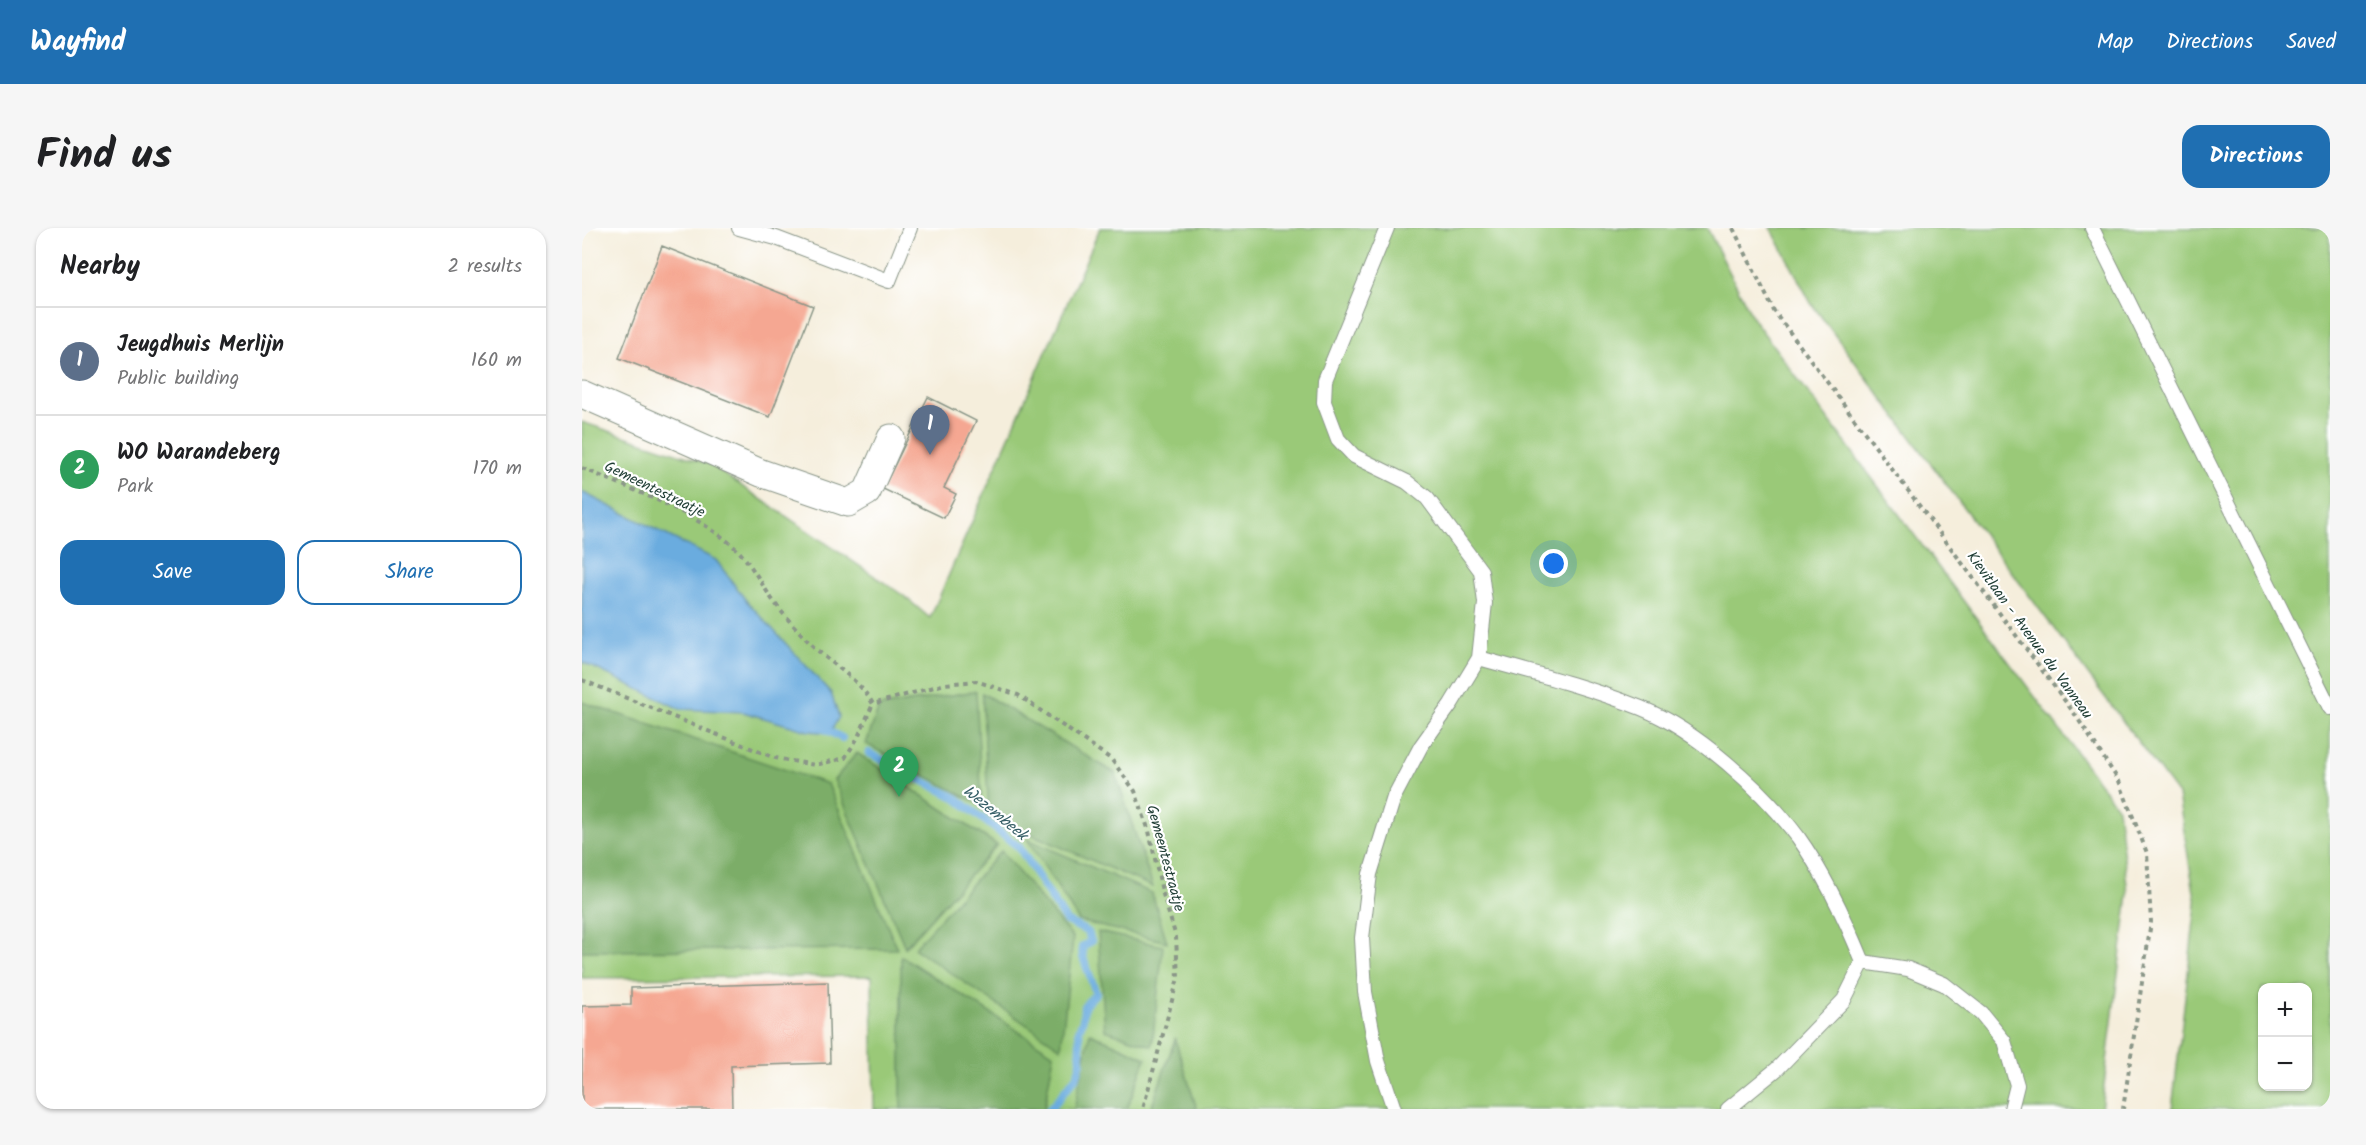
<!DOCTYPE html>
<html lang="en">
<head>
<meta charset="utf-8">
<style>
  :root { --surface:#fff; --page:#f6f6f6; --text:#202124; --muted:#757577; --line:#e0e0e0; --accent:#1f6fb2 }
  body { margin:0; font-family:Kalam,sans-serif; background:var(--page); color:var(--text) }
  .controls { position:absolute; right:18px; bottom:18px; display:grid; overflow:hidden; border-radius:12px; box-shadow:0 2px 4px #0004 }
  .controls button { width:54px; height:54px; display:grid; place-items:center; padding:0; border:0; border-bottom:2px solid var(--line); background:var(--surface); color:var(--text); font:30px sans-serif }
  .you { position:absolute; left:972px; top:336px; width:21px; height:21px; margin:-15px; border:4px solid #fff; border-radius:50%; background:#1a73e8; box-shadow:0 0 0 9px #1a73e833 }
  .badge { display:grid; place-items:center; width:39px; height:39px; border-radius:50%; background:var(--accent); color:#fff; font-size:20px; font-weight:700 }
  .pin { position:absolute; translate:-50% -50px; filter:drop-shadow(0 2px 3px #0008) }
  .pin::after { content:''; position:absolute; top:32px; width:21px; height:18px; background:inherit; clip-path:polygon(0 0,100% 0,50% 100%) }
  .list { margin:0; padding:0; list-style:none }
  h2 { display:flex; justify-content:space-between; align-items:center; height:78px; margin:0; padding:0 24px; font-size:26px }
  h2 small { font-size:20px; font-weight:400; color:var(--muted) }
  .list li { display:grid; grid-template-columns:39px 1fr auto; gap:18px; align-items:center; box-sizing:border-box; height:108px; padding:0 24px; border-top:2px solid var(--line) }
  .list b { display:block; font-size:22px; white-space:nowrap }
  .list p { margin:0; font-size:20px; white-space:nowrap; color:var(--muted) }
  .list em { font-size:20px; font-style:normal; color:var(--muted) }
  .actions { display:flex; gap:12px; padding:18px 24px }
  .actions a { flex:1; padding:14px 0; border:2px solid var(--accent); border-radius:18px; text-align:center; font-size:21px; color:var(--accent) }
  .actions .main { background:var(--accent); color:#fff }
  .map { position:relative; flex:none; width:1748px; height:881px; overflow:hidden; border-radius:18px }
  header { display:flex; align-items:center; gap:36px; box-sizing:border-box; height:84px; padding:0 30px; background:var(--accent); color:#fff }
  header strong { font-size:28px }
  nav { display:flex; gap:33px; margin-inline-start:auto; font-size:21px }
  .intro { display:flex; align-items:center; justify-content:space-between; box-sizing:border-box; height:144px; padding:0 36px }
  h1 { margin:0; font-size:42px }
  .button { padding:15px 27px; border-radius:18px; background:var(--accent); color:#fff; font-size:21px; font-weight:700 }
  main { display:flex; gap:36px; padding:0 36px }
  aside { flex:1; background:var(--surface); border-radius:18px; box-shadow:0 2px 4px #0004 }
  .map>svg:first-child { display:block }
  .green { fill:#9ac978; stroke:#5c8356; stroke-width:1.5; fill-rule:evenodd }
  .forest { fill:#7bad68; stroke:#4d754e; stroke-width:1.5 }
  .water { fill:#6aacdf; stroke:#44748a; stroke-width:1.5 }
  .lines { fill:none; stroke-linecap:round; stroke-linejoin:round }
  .stream { stroke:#6aacdf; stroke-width:8 }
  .building { fill:#f5a792 }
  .lane-casing { stroke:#8a9688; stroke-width:16 }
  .street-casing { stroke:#8a9688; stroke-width:29 }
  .path { stroke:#8a9688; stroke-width:4; stroke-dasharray:4.5 4.5; stroke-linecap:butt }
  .lane { stroke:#fff; stroke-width:14 }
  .street { stroke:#fff; stroke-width:27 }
  .labels { text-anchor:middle; stroke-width:4.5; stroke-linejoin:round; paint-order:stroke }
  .street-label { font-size:15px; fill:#1f3d34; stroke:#fff }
  .water-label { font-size:16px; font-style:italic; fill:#365e67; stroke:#fff }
</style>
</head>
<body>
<header>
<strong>Wayfind</strong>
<nav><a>Map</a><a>Directions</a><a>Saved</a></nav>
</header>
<div class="intro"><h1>Find us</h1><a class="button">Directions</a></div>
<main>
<aside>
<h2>Nearby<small>2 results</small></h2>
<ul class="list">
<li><span class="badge" style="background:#5c6f8a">1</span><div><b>Jeugdhuis Merlijn</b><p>Public building</p></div><em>160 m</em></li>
<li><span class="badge" style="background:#2e9e5b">2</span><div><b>WO Warandeberg</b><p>Park</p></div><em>170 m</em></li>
</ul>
<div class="actions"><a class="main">Save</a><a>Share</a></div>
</aside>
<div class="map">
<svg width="1748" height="881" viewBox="0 0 1748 881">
  <rect width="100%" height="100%" fill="#fff"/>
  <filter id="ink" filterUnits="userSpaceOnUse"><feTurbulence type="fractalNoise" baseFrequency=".0167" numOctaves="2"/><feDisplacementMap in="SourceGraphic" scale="12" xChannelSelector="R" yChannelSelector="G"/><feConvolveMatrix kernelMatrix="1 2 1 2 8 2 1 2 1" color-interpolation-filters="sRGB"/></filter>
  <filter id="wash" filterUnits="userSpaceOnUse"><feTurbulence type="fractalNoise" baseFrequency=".008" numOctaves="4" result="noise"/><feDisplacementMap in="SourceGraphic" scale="24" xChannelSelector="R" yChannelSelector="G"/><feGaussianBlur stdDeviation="1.35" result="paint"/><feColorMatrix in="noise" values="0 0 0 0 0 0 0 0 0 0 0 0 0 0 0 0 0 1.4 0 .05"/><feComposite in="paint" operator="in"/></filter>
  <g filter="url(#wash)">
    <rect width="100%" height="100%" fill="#f5eedc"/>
    <path class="green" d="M518,0H1125L1172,92L1536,580L1546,666L1519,881H292L290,748L0,750V194L127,236L322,368L348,390Z
      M1189,0H1748V881H1590L1614,676L1596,567L1229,75ZM1680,760H1726V858H1680Z"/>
    <path class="forest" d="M394,463L400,578L284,516L297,479Z
      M400,465L533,545L571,659L407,588Z
      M0,474L246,556L315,721L0,723Z
      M275,525L415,617L323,719L252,552Z
      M445,611L570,665L585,714L497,693Z
      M419,623L491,710L479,820L332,720Z
      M516,704L581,718L570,818L523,802Z
      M319,728L472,826L462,881H319Z
      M508,805L564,830L545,881H492Z
      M593,811L615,881H569Z"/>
    <path class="water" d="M0,264L134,332L163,371L249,465L257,489L248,505L226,503L161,484L98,481L0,434Z"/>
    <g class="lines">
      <path class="stream" d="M239,499L260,510
        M287,525L374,570L437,619L484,693L506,704L509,713L500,719L501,729L514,765L502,778L501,791L497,802L499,834L495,848L468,881"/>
    </g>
    <g id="blocks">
      <path class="building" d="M80,18L231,78L188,189L37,130Z
        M346,169L394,193L362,260L374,266L362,290L301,261Z
        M246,754L248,835L149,838L150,881H0V778L49,777V760Z"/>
    </g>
  </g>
  <g filter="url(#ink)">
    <use href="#blocks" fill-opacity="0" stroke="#8a9688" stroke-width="1.5"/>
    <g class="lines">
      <g class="lane-casing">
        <path id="lane" d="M157,0L194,10L307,53L328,0
          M805,0L743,152L742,174L756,211L772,228L825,254L845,270L899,343L903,375L897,430L869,476L839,518L812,569L788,646L780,710L783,764L796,833L812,881
          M1510,0L1748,480
          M897,430C951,445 1006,459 1059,480C1114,502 1180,561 1216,609C1243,647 1264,692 1281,734L1262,772L1195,841L1146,881
          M1281,734L1326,741L1362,756L1399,785L1422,813L1435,857L1429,881"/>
      </g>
      <g class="street-casing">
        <path id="street" d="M0,166L179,245L266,275L285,264L309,210"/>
      </g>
      <path class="path" d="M1151,0L1192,83L1492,485L1537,553L1565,625L1569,694L1541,881
        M0,240C48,261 109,282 150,317C169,333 180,359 196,379C205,391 216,402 226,413C247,436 275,448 291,476L363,456L394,453L436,467L529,531L553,563L567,603L580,663L594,709L596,750L561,881
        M0,452L193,530L233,537L263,530L275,511L291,476"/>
      <use href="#lane" class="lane"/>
      <use href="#street" class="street"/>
    </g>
  </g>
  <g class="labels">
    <g class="street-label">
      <text transform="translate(73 261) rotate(26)" y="5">Gemeentestraatje</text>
      <text transform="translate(1448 407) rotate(54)" y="5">Kievitlaan - Avenue du Vanneau</text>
      <text transform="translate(584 630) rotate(75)" y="5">Gemeentestraatje</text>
    </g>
    <g class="water-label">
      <text transform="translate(414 584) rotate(39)" y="6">Wezembeek</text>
    </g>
  </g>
</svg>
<div class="controls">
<button>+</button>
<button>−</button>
</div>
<div class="you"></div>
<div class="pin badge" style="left:348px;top:227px;background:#5c6f8a">1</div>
<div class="pin badge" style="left:317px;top:569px;background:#2e9e5b">2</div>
</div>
</main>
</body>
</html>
